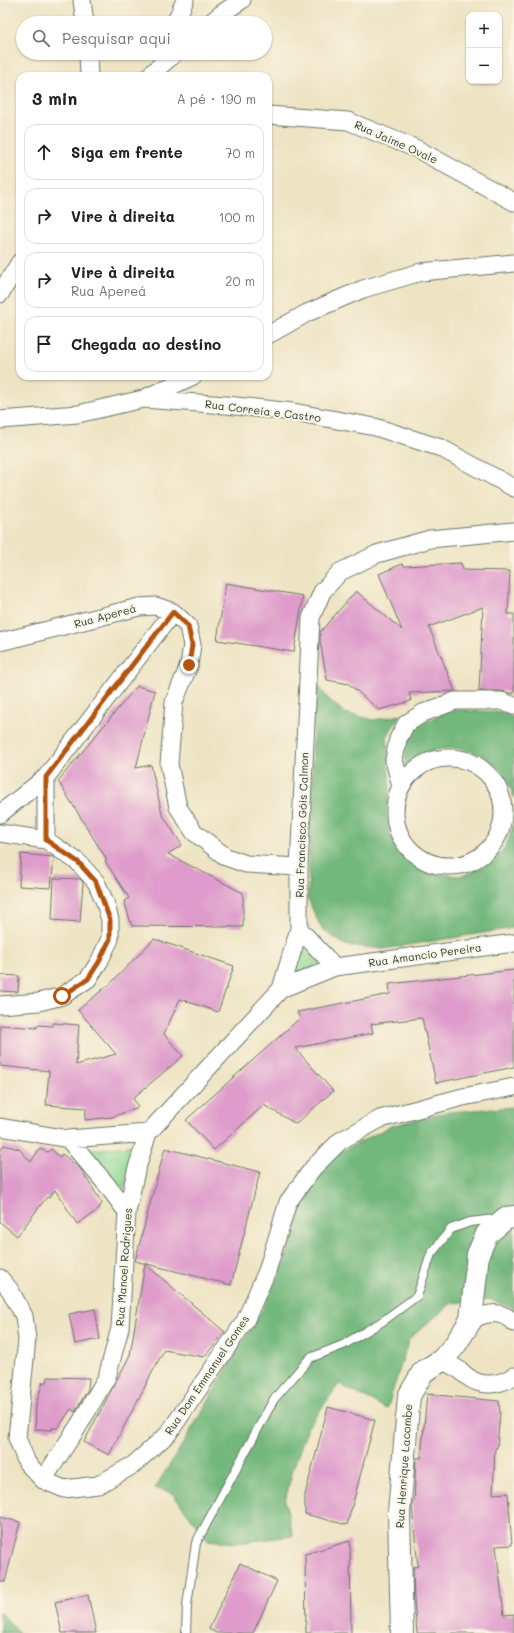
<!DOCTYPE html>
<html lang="pt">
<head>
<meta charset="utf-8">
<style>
  :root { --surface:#fff; --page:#f6f6f6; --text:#202124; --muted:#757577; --line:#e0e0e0 }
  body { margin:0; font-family:Mali,sans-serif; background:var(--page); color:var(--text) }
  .controls { position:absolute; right:12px; top:12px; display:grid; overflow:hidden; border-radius:8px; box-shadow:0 1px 3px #0004 }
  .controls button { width:36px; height:36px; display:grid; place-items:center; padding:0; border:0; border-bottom:1px solid var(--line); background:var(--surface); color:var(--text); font:20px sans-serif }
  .stop { position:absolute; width:12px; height:12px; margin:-9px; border:3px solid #b45309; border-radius:50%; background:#fff }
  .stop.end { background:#b45309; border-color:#fff; box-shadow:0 1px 4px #0008 }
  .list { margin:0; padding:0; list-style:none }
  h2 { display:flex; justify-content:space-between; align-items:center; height:52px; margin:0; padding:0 16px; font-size:17px }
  h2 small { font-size:13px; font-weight:400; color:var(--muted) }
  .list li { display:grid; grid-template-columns:26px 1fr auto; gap:12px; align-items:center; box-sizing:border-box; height:56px; margin:0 8px 8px; padding:0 8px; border:1px solid var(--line); border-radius:12px }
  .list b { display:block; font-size:15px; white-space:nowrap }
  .list p { margin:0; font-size:13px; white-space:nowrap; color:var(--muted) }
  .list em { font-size:13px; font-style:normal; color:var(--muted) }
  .icon { flex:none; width:22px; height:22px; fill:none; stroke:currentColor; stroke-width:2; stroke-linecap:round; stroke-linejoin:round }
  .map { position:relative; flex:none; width:514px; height:1633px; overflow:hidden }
  .search { position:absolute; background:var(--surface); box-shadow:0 1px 3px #0004; left:16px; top:16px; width:256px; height:44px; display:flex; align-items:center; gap:10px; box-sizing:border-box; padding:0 14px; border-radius:22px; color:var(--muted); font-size:15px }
  .panel { position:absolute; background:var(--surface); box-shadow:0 1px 3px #0004; left:16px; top:72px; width:256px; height:308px; border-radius:12px }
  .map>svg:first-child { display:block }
  .green { fill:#8dd692; stroke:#568a63 }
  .forest { fill:#72b77c; stroke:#487a58 }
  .building { fill:#de9bcb }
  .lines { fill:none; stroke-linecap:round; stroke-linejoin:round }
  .lane-casing { stroke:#677766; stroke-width:10 }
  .street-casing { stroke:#677766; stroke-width:19 }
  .secondary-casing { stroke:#677766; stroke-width:24 }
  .lane { stroke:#fff; stroke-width:8 }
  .street { stroke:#fff; stroke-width:17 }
  .secondary { stroke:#fff; stroke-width:22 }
  .route { stroke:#b45309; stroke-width:5 }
  .labels { text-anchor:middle; stroke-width:4; stroke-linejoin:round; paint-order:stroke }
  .street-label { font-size:11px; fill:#1f3d34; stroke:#fcf5e5 }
</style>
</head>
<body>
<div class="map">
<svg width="514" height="1633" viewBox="0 0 514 1633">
  <rect width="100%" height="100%" fill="#fcf5e5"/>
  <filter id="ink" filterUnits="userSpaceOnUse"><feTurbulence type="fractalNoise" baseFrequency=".025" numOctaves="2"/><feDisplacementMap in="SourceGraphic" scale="8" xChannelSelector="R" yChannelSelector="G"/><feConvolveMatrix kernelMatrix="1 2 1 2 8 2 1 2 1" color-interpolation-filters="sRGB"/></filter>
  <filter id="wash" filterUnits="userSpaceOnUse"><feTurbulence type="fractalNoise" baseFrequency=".012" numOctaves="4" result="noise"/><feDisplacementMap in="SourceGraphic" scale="16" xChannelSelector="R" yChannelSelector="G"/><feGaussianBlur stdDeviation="0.9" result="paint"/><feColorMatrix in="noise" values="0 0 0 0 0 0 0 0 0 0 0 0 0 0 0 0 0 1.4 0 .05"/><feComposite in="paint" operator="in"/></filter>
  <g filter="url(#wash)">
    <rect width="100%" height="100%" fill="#eee4c4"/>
    <path class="green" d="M300,945L322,964L289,977Z
      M137,1145L123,1192L85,1151Z"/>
    <path class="forest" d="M315,681L328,699L345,713L374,720L400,715L387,737L390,791L386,813L390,835L396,848L412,864L432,874L462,876L491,863L506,846L514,824V928L383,949L345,945L321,928L308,899Z
      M452,710L502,712L514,718V798C511,787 506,776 498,768C483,751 453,744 432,751C423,754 413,762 405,767L406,745L417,726Z
      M514,1107V1312L512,1308L489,1299L452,1303L409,1339L387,1409L339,1384L308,1427L293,1469L285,1501L293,1536L236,1543L208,1540L172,1493L155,1488L182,1445L262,1310L285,1262L298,1194L340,1152L391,1126L446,1112Z
      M0,1611L19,1633H0Z"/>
    <g id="blocks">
      <path class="building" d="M461,563L463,570L510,571L508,614H514V694L501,691H479L483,607L429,627L455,691L409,693L411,701L379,710L349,684L327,680L320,641V632L356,591L402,630L379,574L402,564L404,566Z
        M226,583L303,596L294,652L217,640Z
        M137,686L155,691L136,768L151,765L162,814L182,845L168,854L243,893V927L132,926L124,901L129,898L105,861L107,860L58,781Z
        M21,854L54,857L51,888L19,886Z
        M54,878L80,879L83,882L80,922L52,920Z
        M154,939L234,966L218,1012L180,999L164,1034L183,1056L133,1098L138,1107L112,1117L85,1120L86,1108L46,1105L49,1071L0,1066V1025L37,1028V1025L53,1026V1023L79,1025L76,1065L116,1054L78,1010L107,986H108Z
        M514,970V1067L436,1083L422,1018L371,1024L373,1033L295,1048L333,1091L296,1124L264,1105L214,1150L186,1120L300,1018L297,1012L390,994L389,984Z
        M0,975L19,976L18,992L0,991Z
        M4,1145L19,1149L31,1162L39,1149L48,1152L51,1149L60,1157L62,1154L80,1168L102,1203L98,1210L77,1224L55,1190L49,1198L47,1197L17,1236L0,1222V1151Z
        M165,1148L260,1172L231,1285L135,1261Z
        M145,1264L225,1332L204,1357L164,1350L109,1455L84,1442L130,1355Z
        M95,1309L100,1339L75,1344L69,1314Z
        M48,1377L89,1378L88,1389L75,1412L71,1409L58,1428H52V1430L35,1429L36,1405L43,1382H47Z
        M427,1394L499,1401L500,1413L497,1448H495L493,1494L508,1493L512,1545L496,1546L504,1615L514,1614V1633H417L414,1600L413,1567L418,1566L412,1508V1502H414L416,1458H421Z
        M328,1407L375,1420L347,1525L305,1514V1495Z
        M0,1517L20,1522L5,1582H0Z
        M350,1541L351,1633H306L305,1554Z
        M240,1563L277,1581L253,1633H216L209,1629Z
        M88,1595L96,1633H62L55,1602Z"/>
    </g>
  </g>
  <g filter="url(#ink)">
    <use href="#blocks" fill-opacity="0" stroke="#677766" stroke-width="1"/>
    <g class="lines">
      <g class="lane-casing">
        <path id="lane" d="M186,1633L187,1605L196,1543L274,1399L310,1358L343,1345L383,1321L417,1296L431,1254L451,1229L470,1222L495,1219"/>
      </g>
      <g class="street-casing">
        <path id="street" d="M82,0L85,23
          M175,23L185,0
          M210,23L221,14L242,0
          M88,53L89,76
          M151,74L175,53
          M268,115L348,121L417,149L514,202
          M0,294L20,262
          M268,335L307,313L363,289L421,272L514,263
          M145,398L193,376
          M0,420L78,414L143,399L226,405L293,412L375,427L441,448L514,488
          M0,642L139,607L156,606L173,612L188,626L192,645L189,665L174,702L169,764L178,807L194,832L226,857L246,864L299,867
          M395 812a54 54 0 1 1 108 0a54 54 0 1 1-108 0Z
          M46,777V840
          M401,786L394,760L398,739L406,724L423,713L455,701H501L514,706
          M0,814L46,777L173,612
          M0,833L46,840L78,862L96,882L105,902L110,920V939L99,962L88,979L62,996L39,1002L0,1005
          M299,929L335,967L514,943
          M281,989L335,967
          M0,1127L68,1139L148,1133L281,989L299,929V867L311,618L322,592L340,572L377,554L430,539L514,531
          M68,1139L107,1185L127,1212
          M0,1278L10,1290L24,1316L27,1339L17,1438L27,1463L43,1480L64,1489L98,1485L133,1465L168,1434L245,1321L267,1271L288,1202L313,1168L340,1141L380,1119L463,1097L514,1087
          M471,1320C486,1313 501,1309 514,1323
          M442,1360C448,1364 455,1367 461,1371C463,1373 465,1375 468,1377C482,1388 500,1385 514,1376
          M43,1480L79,1425L107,1377L120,1328L127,1212L136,1171L148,1133"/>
      </g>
      <g class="secondary-casing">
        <path id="secondary" d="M402,1633L399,1513L409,1396L423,1372L442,1360L455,1345L471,1320L478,1254L487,1234L506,1218L514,1217"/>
      </g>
      <use href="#lane" class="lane"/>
      <use href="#street" class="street"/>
      <use href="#secondary" class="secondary"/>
    </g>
  </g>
  <g class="lines" filter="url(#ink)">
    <path class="route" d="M62,996L88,979L99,962L110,939V920L96,882L78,862L46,840V777L173,612L188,626L192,645L189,665"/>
  </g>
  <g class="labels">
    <g class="street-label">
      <text transform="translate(396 142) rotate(24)" y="4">Rua Jaime Ovale</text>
      <text transform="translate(263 411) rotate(7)" y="4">Rua Correia e Castro</text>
      <text transform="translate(105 616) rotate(-15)" y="4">Rua Apereá</text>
      <text transform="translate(302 825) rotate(-88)" y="4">Rua Francisco Góis Calmon</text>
      <text transform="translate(425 955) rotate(-8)" y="4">Rua Amancio Pereira</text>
      <text transform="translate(124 1267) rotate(-86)" y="4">Rua Manoel Rodrigues</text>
      <text transform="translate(207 1375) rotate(-56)" y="4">Rua Dom Emmanuel Gomes</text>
      <text transform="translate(404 1466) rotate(-86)" y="4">Rua Henrique Lacombe</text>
    </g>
  </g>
</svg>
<div class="controls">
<button>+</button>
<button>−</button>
</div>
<div class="stop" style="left:62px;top:996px"></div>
<div class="stop end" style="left:189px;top:665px"></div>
<div class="search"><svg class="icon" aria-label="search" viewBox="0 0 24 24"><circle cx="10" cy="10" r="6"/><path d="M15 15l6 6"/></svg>Pesquisar aqui</div>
<section class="panel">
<h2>3 min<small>A pé · 190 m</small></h2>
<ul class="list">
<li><svg class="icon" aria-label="ahead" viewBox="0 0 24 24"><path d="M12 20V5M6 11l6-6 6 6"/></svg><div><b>Siga em frente</b></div><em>70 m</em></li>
<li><svg class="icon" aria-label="right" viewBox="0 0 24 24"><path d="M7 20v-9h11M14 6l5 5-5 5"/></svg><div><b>Vire à direita</b></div><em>100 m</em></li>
<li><svg class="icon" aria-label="right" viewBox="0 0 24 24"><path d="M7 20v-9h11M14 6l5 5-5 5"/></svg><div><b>Vire à direita</b><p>Rua Apereá</p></div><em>20 m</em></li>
<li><svg class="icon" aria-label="arrive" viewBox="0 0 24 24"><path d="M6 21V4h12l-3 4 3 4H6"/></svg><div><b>Chegada ao destino</b></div></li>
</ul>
</section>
</div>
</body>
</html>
